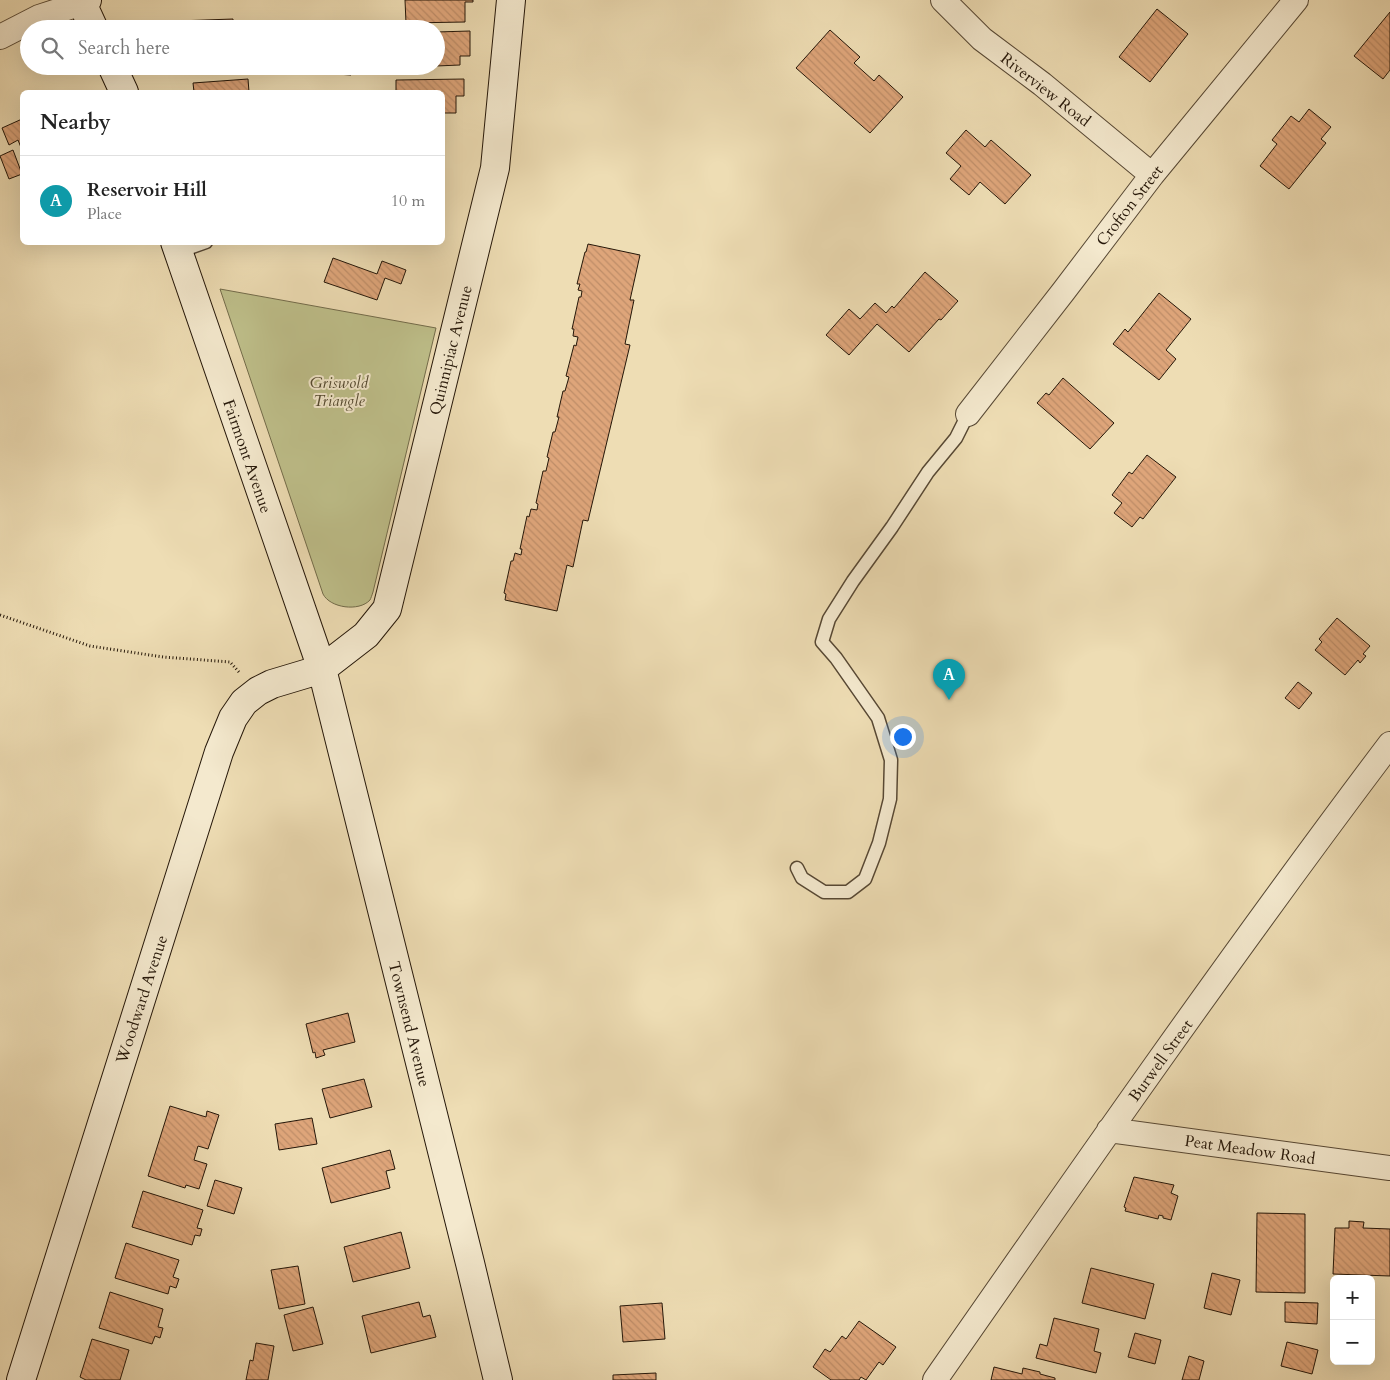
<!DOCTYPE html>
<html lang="en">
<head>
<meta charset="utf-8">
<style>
  :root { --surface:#fff; --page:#f2f2f2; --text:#222; --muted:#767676; --line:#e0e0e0; --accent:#db2777 }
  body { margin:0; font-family:Cardo,serif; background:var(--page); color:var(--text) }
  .controls { position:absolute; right:15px; bottom:15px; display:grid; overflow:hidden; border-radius:8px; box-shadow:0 5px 20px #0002 }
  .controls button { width:45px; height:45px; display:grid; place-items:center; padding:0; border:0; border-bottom:1px solid var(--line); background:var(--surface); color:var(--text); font:25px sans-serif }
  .you { position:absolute; left:902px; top:736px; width:18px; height:18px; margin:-12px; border:4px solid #fff; border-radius:50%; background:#1a73e8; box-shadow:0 0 0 8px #1a73e833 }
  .badge { display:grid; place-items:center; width:32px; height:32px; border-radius:50%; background:var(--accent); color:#fff; font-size:16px; font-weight:700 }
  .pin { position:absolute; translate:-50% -41px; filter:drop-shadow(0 1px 2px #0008) }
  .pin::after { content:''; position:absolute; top:26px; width:18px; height:15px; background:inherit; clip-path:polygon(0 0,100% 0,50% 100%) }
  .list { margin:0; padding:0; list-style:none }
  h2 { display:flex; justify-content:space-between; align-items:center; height:65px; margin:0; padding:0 20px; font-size:21px }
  h2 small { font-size:16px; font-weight:400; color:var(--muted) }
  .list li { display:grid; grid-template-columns:32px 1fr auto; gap:15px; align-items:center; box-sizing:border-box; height:90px; padding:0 20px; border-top:1px solid var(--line) }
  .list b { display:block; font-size:19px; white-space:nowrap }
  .list p { margin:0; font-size:16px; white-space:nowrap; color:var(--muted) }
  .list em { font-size:16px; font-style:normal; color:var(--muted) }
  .icon { flex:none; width:28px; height:28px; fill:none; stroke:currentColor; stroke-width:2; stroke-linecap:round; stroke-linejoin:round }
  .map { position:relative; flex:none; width:1390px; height:1380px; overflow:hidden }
  .search { position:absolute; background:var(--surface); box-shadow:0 5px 20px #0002; left:20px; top:20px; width:425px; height:55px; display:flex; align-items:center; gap:12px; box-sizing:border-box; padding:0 18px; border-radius:28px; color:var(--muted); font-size:19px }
  .panel { position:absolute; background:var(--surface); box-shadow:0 5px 20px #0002; left:20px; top:90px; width:425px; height:155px; border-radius:8px }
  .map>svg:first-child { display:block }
  .park { fill:#bebf8a; stroke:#726b4a }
  .building { fill:url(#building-back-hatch); stroke:#251709 }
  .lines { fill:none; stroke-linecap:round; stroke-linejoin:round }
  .service-casing { stroke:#574834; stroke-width:15 }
  .minor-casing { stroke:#574834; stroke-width:26 }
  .secondary-casing { stroke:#251709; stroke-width:30 }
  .path { stroke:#251709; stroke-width:3; stroke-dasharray:1 2.5; stroke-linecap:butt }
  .service { stroke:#f4e9ce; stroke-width:12 }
  .minor { stroke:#f4e9ce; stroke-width:24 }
  .secondary { stroke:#f4e9ce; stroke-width:28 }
  .labels { text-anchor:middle; stroke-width:4; stroke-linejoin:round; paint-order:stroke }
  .street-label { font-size:16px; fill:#251709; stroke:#f4e9ce }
  .park-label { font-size:16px; font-style:italic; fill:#534930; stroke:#f4e9ce }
</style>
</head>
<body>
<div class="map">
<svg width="1390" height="1380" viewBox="0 0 1390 1380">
  <defs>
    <pattern id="building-back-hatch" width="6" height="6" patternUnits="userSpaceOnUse" patternTransform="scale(1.25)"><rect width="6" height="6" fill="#dea57a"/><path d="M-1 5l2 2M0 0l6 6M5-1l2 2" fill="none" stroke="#be8d68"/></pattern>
  </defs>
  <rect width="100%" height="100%" fill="#eeddb4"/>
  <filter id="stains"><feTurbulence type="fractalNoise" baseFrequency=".004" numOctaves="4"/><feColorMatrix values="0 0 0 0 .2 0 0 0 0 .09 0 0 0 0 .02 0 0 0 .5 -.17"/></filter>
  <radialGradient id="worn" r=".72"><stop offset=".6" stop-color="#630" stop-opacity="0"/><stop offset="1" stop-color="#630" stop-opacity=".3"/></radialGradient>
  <path class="park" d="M220,289L436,328L373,592C372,595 371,598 370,600C359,612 330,608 323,594Z"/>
  <path class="building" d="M405,0H473V2H465V22L406,23Z
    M1157,9L1188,34L1150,82L1119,57Z
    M1390,12V70L1383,79L1354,56Z
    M233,19V29H177V21Z
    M830,30L860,57L854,63L874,81L879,75L903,97L870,133L796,68Z
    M470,31V56H460V65L436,66V32Z
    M282,66H314V74H282Z
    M323,66H352L351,75L322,73Z
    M248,79L249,92H194L193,83Z
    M464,79V96H456V113H442V92H396V80Z
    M1309,109L1331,127L1321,139L1326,143L1289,189L1260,166L1277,144L1272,140L1291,116L1299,122Z
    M22,119V150L18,140L9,145L2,128Z
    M966,130L985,147L991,140L1031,175L1005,204L980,182L969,195L950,179L961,166L946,153Z
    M13,150L22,174L9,179L0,156Z
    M588,244L640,255L630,300H634L625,344L630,345L588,521L583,520L573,567L567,565L557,611L505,600L506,594L504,593L511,561H513L515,553L521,555L522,549H520L527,516L529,517L531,509L537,510L538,504L536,503L543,471H546L549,458L547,457L553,432H555L559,417H557L563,391H565L569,377L566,376L574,345L576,346L578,337L573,336L574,329H572L579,297H581L582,291L578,290L580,284H577L585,252H586Z
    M333,258L377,274L382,261L406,270L401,284L385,278L377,300L324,282Z
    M925,272L958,301L941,320L939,319L909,352L877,324L849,355L826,335L849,309L860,319L875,303L886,313L892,306L894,308Z
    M1159,293L1191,319L1166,350L1176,359L1159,380L1113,344L1125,329L1128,332Z
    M1063,378L1114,423L1090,449L1037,403L1046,393L1049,395Z
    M1147,455L1176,477L1143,519L1140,517L1132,527L1114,513L1122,503L1112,495L1129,472L1132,474Z
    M1337,618L1370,646L1363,654L1366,656L1360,663L1358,660L1345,675L1315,650L1322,642L1319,639Z
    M1298,682L1312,693L1299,709L1285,698Z
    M348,1013L355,1042L323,1050L325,1055L316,1058L315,1052L313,1053L306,1024Z
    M364,1079L372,1107L330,1118L322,1089Z
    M170,1106L206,1117L207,1111L219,1115L208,1149L198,1146L194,1160L207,1164L199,1189L186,1185L185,1188L148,1176Z
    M312,1118L317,1144L279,1150L275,1124Z
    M390,1150L395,1169L386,1171L390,1188L331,1203L322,1168Z
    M1134,1177L1174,1185L1171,1193L1178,1196L1171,1220L1163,1218V1216L1159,1215L1158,1219L1125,1211L1126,1208L1124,1207Z
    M215,1180L242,1188L234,1214L207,1206Z
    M143,1191L203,1210L197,1228L202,1229L200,1236L195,1235L192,1245L132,1227Z
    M1257,1213L1305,1214V1293L1256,1292Z
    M1349,1221L1364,1222L1363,1228L1390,1229V1276L1333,1274L1335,1228H1349Z
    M401,1232L410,1268L353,1282L344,1247Z
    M126,1243L179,1260L173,1277L179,1279L176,1288L170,1286L168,1294L115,1278Z
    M298,1266L305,1304L279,1309L271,1270Z
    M1091,1268L1154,1284L1145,1319L1082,1303Z
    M1212,1273L1240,1280L1231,1315L1204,1308Z
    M110,1292L163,1309L158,1327L163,1328L160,1338L155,1336L152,1344L99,1328Z
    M419,1302L423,1317L430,1315L436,1337L371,1353L362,1316Z
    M1285,1302L1318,1303L1317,1324L1285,1322Z
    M662,1303L665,1339L623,1342L620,1306Z
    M313,1307L323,1344L293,1351L284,1315Z
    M1054,1318L1099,1329L1094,1351L1101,1353L1096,1373L1036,1358L1040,1344L1047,1346Z
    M859,1321L896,1347L883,1365L879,1362L866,1380L861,1377L859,1380H831L813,1367L825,1349L830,1352L842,1336L846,1339Z
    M1135,1333L1161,1340L1155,1364L1128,1357Z
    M92,1339L129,1350L120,1380H86L80,1377Z
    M1287,1342L1318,1350L1312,1374L1281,1366Z
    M256,1343L274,1346L268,1380H246L250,1360L253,1361Z
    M1189,1356L1204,1361L1199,1380H1182Z
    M994,1367L1022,1374L1023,1368L1040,1372V1374L1055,1378V1380H991Z
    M656,1373V1380H613V1375Z"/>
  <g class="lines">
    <g class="service-casing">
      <path id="service" d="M178,252L206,242
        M797,868L802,878L824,892H848L865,879L879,843L890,799L891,760L878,718L836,658L822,642L829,619L853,581L892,527L928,472L956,438L968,414"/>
    </g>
    <g class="minor-casing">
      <path id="minor" d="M943,0L982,39L1042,84L1152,175
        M0,37L39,17L82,3L81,0
        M968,414L1063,292L1152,175L1296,0
        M1109,1130L1390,1168
        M935,1380C1084,1166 1233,952 1390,744"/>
    </g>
    <g class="secondary-casing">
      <path id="secondary" d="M87,0L82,3L94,29
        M112,66L124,92
        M175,242L322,669L470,1263L498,1380
        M21,1380L219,752L233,718L244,702L258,691L272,684L322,669L366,635L387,609L495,168L511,0"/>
    </g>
    <path class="path" d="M0,615L90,646L163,657L230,662L239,672"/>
    <use href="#service" class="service"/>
    <use href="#minor" class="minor"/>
    <use href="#secondary" class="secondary"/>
  </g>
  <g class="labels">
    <g class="street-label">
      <text transform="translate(1046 89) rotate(38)" y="6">Riverview Road</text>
      <text transform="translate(1129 205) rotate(-52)" y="6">Crofton Street</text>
      <text transform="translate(450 350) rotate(-76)" y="6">Quinnipiac Avenue</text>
      <text transform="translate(248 456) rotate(71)" y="6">Fairmont Avenue</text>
      <text transform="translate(141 999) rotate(-72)" y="6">Woodward Avenue</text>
      <text transform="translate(410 1024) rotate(76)" y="6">Townsend Avenue</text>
      <text transform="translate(1160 1060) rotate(-54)" y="6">Burwell Street</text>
      <text transform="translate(1250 1149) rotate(8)" y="6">Peat Meadow Road</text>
    </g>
    <g class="park-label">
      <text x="339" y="388">Griswold<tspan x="339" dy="18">Triangle</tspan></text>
    </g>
  </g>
  <rect width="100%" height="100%" filter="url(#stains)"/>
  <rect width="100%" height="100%" fill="url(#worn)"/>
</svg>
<div class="controls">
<button>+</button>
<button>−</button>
</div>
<div class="you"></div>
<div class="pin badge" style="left:949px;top:700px;background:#0f9aa8">A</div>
<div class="search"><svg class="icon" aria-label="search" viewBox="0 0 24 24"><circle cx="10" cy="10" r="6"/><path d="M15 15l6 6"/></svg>Search here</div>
<section class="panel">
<h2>Nearby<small></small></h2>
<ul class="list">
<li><span class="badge" style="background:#0f9aa8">A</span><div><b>Reservoir Hill</b><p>Place</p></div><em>10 m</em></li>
</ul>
</section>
</div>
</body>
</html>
